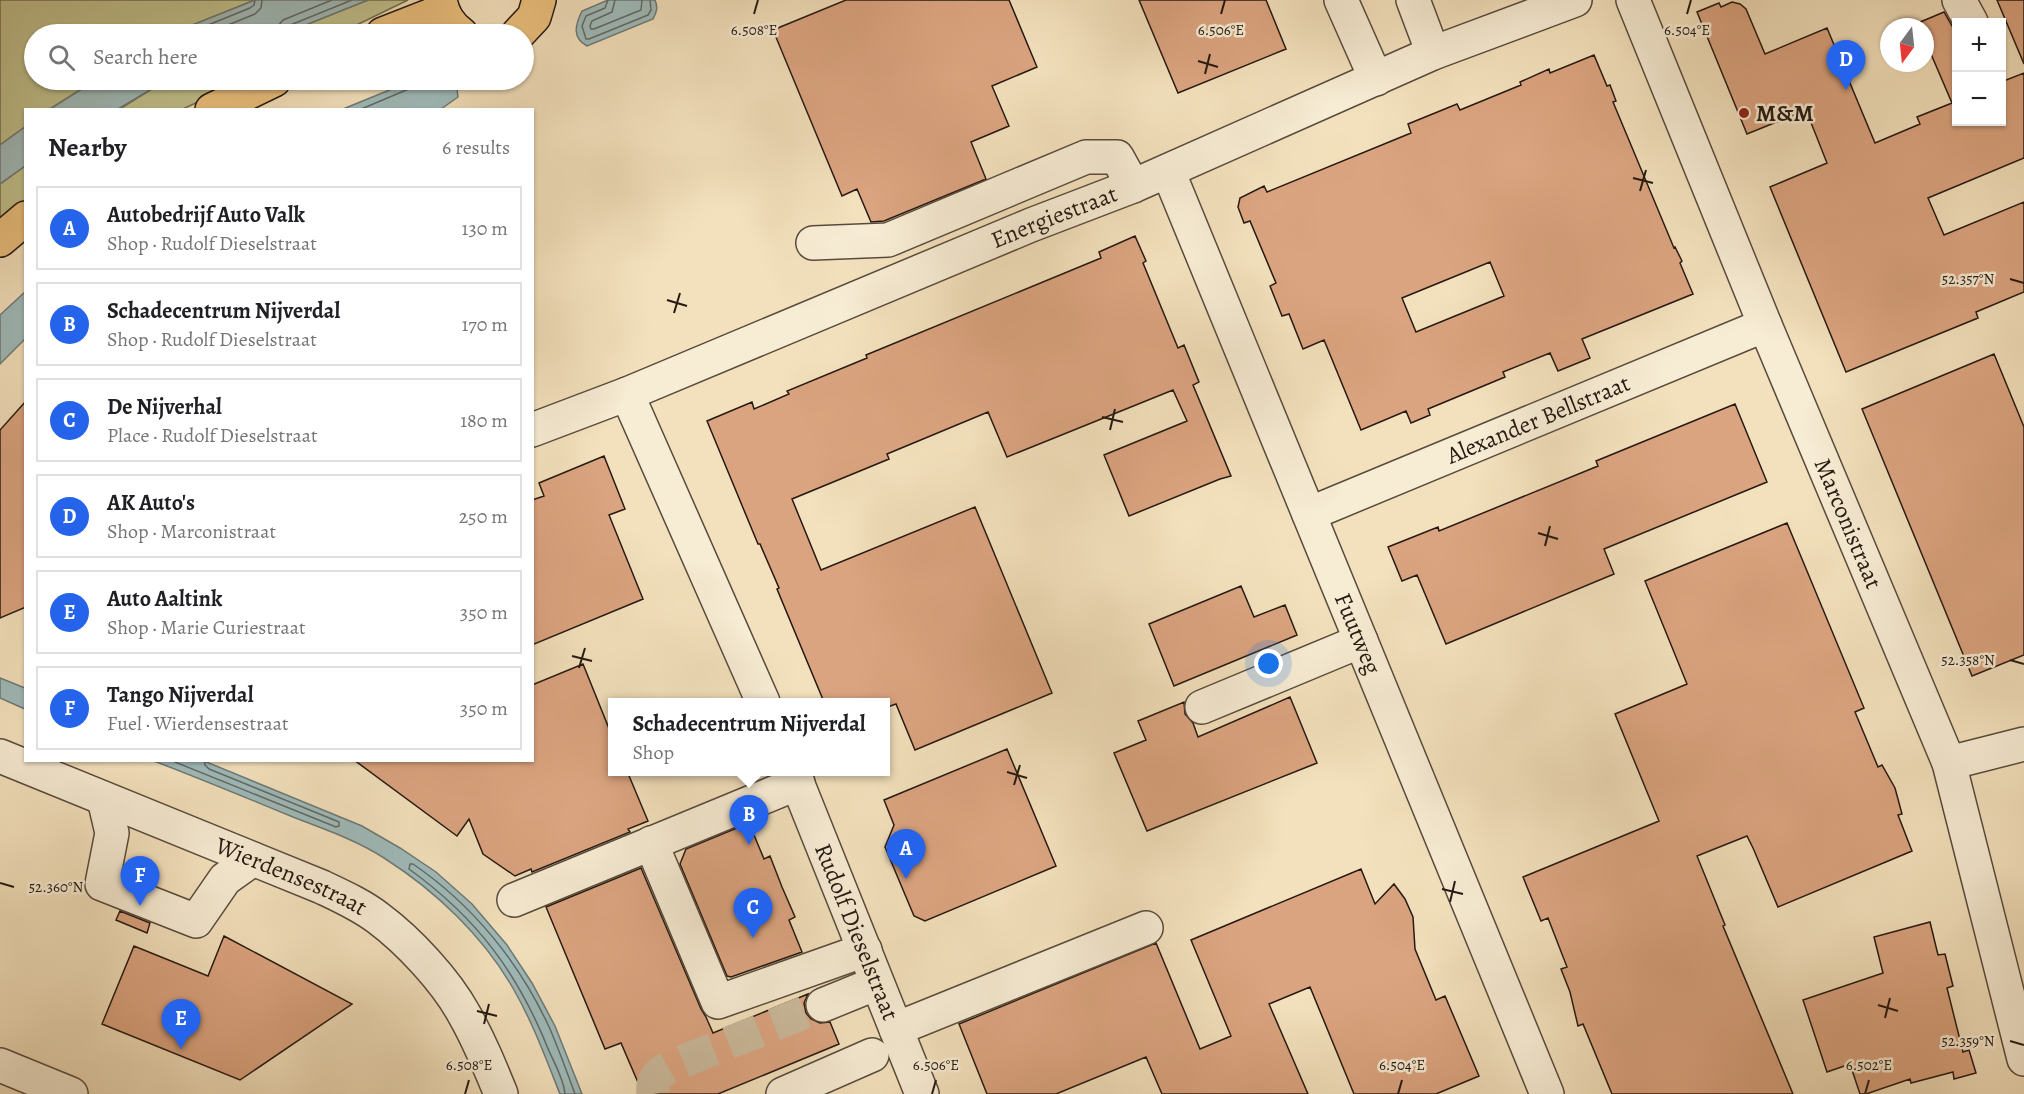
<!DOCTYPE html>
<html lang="en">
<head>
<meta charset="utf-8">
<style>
  :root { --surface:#fff; --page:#f6f6f6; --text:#202124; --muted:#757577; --line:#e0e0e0; --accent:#2563eb }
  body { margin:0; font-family:Alegreya,serif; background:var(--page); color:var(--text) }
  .controls { position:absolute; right:18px; top:18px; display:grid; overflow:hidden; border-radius:0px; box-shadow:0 2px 4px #0004 }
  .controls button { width:54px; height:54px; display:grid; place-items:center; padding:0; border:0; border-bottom:2px solid var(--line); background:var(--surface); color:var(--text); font:30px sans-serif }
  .compass { position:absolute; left:1880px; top:18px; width:54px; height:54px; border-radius:50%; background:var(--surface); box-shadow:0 2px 4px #0004; rotate:195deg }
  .you { position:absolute; left:1269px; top:664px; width:21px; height:21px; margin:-15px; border:4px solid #fff; border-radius:50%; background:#1a73e8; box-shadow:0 0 0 9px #1a73e833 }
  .badge { display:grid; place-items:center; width:39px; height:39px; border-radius:50%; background:var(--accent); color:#fff; font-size:20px; font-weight:700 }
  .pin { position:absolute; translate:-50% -50px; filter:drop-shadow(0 2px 3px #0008) }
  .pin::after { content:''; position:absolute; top:32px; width:21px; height:18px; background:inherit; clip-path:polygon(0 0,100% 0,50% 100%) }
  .popup { position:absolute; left:608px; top:698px; width:282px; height:78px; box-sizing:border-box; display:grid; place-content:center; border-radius:0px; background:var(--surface); filter:drop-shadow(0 2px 4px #0005); font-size:20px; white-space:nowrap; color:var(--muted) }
  .popup b { font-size:22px; color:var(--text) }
  .popup::after { content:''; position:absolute; left:50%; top:100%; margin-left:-12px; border:12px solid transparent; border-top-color:var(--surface) }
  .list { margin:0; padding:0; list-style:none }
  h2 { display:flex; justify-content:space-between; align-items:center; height:78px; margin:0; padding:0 24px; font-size:26px }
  h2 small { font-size:20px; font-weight:400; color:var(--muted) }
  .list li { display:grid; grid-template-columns:39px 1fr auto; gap:18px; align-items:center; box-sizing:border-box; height:84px; margin:0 12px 12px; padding:0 12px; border:2px solid var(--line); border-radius:0px }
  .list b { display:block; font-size:22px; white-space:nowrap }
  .list p { margin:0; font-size:20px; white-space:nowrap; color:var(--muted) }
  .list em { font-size:20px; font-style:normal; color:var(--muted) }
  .icon { flex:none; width:33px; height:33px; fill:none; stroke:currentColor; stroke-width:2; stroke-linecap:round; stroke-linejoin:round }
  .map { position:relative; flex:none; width:2024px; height:1094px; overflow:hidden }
  .search { position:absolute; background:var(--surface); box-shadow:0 2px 4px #0004; left:24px; top:24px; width:510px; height:66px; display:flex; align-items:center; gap:15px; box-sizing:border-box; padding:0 21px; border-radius:33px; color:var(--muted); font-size:22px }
  .panel { position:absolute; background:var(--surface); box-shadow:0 2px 4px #0004; left:24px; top:108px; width:510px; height:654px; border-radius:0px }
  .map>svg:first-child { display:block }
  .green { fill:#c0c18d; stroke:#726d50; stroke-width:1.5 }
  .water { fill:#9fbbbb; stroke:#6e7a77; stroke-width:1.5 }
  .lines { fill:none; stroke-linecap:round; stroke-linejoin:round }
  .shore { stroke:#626a66; stroke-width:1.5 }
  .building { fill:#dba480; stroke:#251912; stroke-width:1.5; fill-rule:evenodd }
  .minor-tunnel { stroke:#cab99b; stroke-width:33; stroke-dasharray:33 16; stroke-linecap:butt }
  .minor-casing { stroke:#584b3d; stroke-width:36 }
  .major-casing { stroke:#251912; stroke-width:36 }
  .minor { stroke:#f7ecd4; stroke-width:33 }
  .major { stroke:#eac07e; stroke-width:33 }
  .ticks { fill:none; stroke:#251912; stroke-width:2 }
  .poi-dot { fill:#8f2418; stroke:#f7ecd4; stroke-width:2 }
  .labels { text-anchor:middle; stroke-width:5; stroke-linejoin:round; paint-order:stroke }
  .poi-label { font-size:24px; font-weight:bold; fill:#251912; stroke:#f7ecd4; text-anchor:start }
  .street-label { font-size:24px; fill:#251912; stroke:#f7ecd4 }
  .ticks-label { font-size:15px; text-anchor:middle; fill:#251912; stroke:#f7ecd4; stroke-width:5; stroke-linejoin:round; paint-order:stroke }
</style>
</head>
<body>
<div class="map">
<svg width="2024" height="1094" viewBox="0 0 2024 1094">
  <rect width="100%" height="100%" fill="#f3e1bd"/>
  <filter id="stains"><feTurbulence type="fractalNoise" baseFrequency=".00333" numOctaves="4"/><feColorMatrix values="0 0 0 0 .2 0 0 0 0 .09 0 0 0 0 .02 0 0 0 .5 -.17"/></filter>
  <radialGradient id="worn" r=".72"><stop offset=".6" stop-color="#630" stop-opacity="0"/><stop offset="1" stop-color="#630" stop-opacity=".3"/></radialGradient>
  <path class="green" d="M0,0H255L170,34H34V80H96L50,109L26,110L25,127L0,145Z
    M368,0H408L338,34H283Z
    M173,80H245L183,109L118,110L155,87Z
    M25,166V208L0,229V184Z"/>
  <path class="water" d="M255,0H368L283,34H170Z
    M608,0H655C658,7 657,12 653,19L587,46C572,38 575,25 582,11Z
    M96,80H173L155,87L118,109H50Z
    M414,80H451L457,89L458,97L441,109H343Z
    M25,127V166L0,184V145Z
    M25,292V339L0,364V315Z
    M0,678L25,688V709L0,698Z
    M154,761H204L362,826L400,848L436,872L472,904L507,945L532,983L555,1026L582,1094H560C546,1059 533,1023 514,990C484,937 436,891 384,858C356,840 324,829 293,817C247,798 201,779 154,761Z"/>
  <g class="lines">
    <path class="shore" d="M608,0L605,8L586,16L582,26L586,39H589L648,15L651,10L650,0
      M615,0L612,12L592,21L590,26L591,29H594L641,10L642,0
      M186,34L250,8L254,5L255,0
      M206,34L255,14L261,8L262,0
      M276,34L277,27L283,20L332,0
      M284,34V30L288,26L352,0
      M359,110L411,88L414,84L415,80
      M170,760L336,827L339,826V822L322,815L209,769L205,765L204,760
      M565,1094C564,1080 555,1064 549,1051C518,973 477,918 409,869L410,864H413C473,905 520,963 550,1029C559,1050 567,1072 575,1094"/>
  </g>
  <path class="building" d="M846,0H1009L1037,67L992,86L1009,126L971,142L986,179L884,221L871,222L857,189L842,196L773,30Z
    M1139,0H1266L1286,49L1178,93Z
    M1997,0H2024V64Z
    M1732,2L1740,4L1746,9L1765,54L1827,28L1875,143L1920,124L1917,117L1952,103L1925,40V27H1920L1918,23L1944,12L1956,33V122H2001V82L2024,73V158L1928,198L1944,235L2024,202V292L1976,312L1978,318L1846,372L1770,187L1827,163L1806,110L1747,134L1697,12L1719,3L1721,7Z
    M1594,55L1607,86L1610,85L1616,101L1613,102L1674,248L1675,247L1682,261L1680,263L1693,294L1582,339L1590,358L1558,371L1550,353L1503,372L1505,377L1428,409L1430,415L1411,423L1406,411L1361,430L1324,340L1303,349L1289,314L1282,316L1270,286L1276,283L1250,221L1244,223L1238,207L1240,198L1264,186L1267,192L1411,133L1408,124L1457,104L1460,110L1521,85L1520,82L1549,69L1550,73ZM1490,262L1504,296L1416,332L1402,298Z
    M1135,236L1146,261L1143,263L1178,348L1184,345L1199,382L1193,385L1231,476L1220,479L1129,516L1104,455L1187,421L1173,390L1007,457L988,412L887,454L889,459L792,499L821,570L975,507L1052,693L915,750L896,704L885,708V702H824L777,589L779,588L760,544H758L707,421L752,402L754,409L789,394L787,391L867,358L866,355L1101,258L1099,252Z
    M1994,354L2024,427V655L1972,676L1862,409Z
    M26,401V607L0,618V430Z
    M1735,404L1767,482L1604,549L1614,574L1446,644L1417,575L1402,581L1388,547L1438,527L1439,531L1598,466L1596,461Z
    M604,456L625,509L609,515L643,599L532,645V500L544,496L539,483Z
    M1787,523L1864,708L1855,712L1878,767L1882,765L1895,788L1902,814L1898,815L1912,851L1778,907L1753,848L1747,836L1697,856L1725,925L1723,926L1793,1094H1612L1583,1024L1578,1026L1570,992L1561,969L1567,967L1548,918L1541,921L1523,877L1659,821L1615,714L1687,684L1645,581Z
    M1241,586L1254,617L1285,605L1297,635L1174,686L1149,624Z
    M583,664L612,736V771H627L648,821L628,829L630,832L532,872L531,869L515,876L483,854L469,819L457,836L354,760H532V685Z
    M1290,697L1317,763L1147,831L1114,753L1146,740L1138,721L1184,702L1185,714L1193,723L1198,737Z
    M1007,749L1056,866L925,921L914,916L885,847L894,825L884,800Z
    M749,823L764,859L770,856L782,887L795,917L789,920L802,952L731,977L727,976L680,864L686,849Z
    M641,868L701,1009L706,1017L713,1033L808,994L804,1003L806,1013L811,1019L820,1023L830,1022L839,1044L718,1094H643L621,1043L605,1049L546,907Z
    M1361,869L1375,904L1394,884L1405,899L1413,917L1415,949L1436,1000L1445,996L1479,1076L1436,1094H1354L1310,987L1269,1004L1308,1094H1162L1146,1057L1056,1094H987L959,1024L1156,943L1200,1049L1231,1036L1191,940Z
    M120,911L150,923L147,933L116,920Z
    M1930,922L1938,955L1945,954L1953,986L1947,988L1963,1052L1969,1050L1976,1073L1954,1079L1953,1072L1911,1083L1910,1079L1866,1094H1860L1850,1064L1827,1072L1803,1000L1883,973L1874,937Z
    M224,936L352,1004L240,1080L102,1024L134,946L208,976Z"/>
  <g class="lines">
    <path class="minor-tunnel" d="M653,1094C651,1080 658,1073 669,1067L823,1005"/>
    <g class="minor-casing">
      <g id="minor">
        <path d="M1341,0L1376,79"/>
        <path d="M1413,0L1433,53"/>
        <path id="s1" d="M1633,0L1765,325L1949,763L2024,1059"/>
        <path d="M1959,0L1971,22"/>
        <path id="s2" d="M1168,171L1547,1094"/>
        <path d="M813,243L888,240L1086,157H1117L1133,186"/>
        <path d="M627,394L763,702"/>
        <path id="s3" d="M532,430L627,394L1031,225L1133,186L1433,53L1575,0"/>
        <path id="s4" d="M1309,514L1765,325"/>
        <path d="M1202,707L1361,641"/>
        <path id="s5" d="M0,756L322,887C341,896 361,905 378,918C409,941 446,981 464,1014C479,1040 490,1067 501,1094"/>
        <path d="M1949,763L2024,744"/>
        <path id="s6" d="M793,772L922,1094"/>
        <path d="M104,799L112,833L102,884L196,921L225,879L253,859"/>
        <path d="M651,843L718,1002L865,950"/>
        <path d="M514,900L798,783"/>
        <path d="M823,1005L877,983"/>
        <path d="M896,1029L1146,928"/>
        <path d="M0,1065L71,1094"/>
        <path d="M783,1094L872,1055"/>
      </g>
    </g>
    <g class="major-casing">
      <path id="major" d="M440,0C443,15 449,25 461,34
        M383,34L442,11
        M518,34L534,17L539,0
        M212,110L274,80
        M0,240L26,218"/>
    </g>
    <use href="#minor" class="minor"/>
    <use href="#major" class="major"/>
  </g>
  <path class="ticks" d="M754,14L758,0M1221,14L1225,0M1687,14L1691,0M1198,61L1218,67M1205,74L1210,54M1633,178L1653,183M1640,191L1646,170M2010,279L2024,283M667,300L687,306M674,313L680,293M1102,417L1123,422M1110,430L1115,409M1538,533L1558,539M1545,546L1550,526M572,656L592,661M2010,660L2024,664M579,668L585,648M1007,772L1027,778M1014,785L1020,765M0,883L14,887M1442,889L1463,894M1450,902L1455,881M1878,1005L1898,1011M477,1011L497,1016M1885,1018L1890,998M484,1024L489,1004M2010,1041L2024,1045M465,1094L469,1080M932,1094L936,1080M1398,1094L1402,1080M1865,1094L1869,1080"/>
  <circle class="poi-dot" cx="1744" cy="113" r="6"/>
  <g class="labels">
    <g class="poi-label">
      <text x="1756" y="121">M&amp;M</text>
    </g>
    <g class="street-label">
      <text dy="8" stroke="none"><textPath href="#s3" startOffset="564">Energiestraat</textPath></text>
      <text dy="8" stroke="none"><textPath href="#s4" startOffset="248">Alexander Bellstraat</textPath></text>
      <text dy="8" stroke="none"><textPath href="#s1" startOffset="566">Marconistraat</textPath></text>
      <text dy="8" stroke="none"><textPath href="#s2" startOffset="500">Fuutweg</textPath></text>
      <text dy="8" stroke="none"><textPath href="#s5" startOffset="315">Wierdensestraat</textPath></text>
      <text dy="8" stroke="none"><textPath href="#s6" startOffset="172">Rudolf Dieselstraat</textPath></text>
    </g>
  </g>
  <g class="ticks-label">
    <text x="754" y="35">6.508°E</text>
    <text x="1221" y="35">6.506°E</text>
    <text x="1687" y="35">6.504°E</text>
    <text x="1968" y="284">52.357°N</text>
    <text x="1968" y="665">52.358°N</text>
    <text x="56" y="892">52.360°N</text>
    <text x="1968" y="1046">52.359°N</text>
    <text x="469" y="1070">6.508°E</text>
    <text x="936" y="1070">6.506°E</text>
    <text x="1402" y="1070">6.504°E</text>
    <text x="1869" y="1070">6.502°E</text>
  </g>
  <rect width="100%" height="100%" filter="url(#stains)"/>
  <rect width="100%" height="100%" fill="url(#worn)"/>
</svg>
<div class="controls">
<button>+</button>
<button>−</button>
</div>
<svg class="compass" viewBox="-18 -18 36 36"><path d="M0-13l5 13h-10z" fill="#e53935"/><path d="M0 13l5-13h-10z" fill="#757577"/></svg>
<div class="you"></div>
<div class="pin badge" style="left:906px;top:879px">A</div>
<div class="pin badge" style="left:749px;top:845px">B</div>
<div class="popup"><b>Schadecentrum Nijverdal</b>Shop</div>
<div class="pin badge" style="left:753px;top:938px">C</div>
<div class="pin badge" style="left:1846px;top:90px">D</div>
<div class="pin badge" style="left:181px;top:1049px">E</div>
<div class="pin badge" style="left:140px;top:906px">F</div>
<div class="search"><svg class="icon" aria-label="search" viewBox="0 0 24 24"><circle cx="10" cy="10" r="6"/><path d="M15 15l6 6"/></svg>Search here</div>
<section class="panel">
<h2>Nearby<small>6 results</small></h2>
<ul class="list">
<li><span class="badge">A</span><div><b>Autobedrijf Auto Valk</b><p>Shop · Rudolf Dieselstraat</p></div><em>130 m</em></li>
<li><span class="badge">B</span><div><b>Schadecentrum Nijverdal</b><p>Shop · Rudolf Dieselstraat</p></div><em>170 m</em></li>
<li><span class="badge">C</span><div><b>De Nijverhal</b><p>Place · Rudolf Dieselstraat</p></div><em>180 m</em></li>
<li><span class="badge">D</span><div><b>AK Auto's</b><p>Shop · Marconistraat</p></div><em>250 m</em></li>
<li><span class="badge">E</span><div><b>Auto Aaltink</b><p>Shop · Marie Curiestraat</p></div><em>350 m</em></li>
<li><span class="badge">F</span><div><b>Tango Nijverdal</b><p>Fuel · Wierdensestraat</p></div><em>350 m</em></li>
</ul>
</section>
</div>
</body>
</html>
